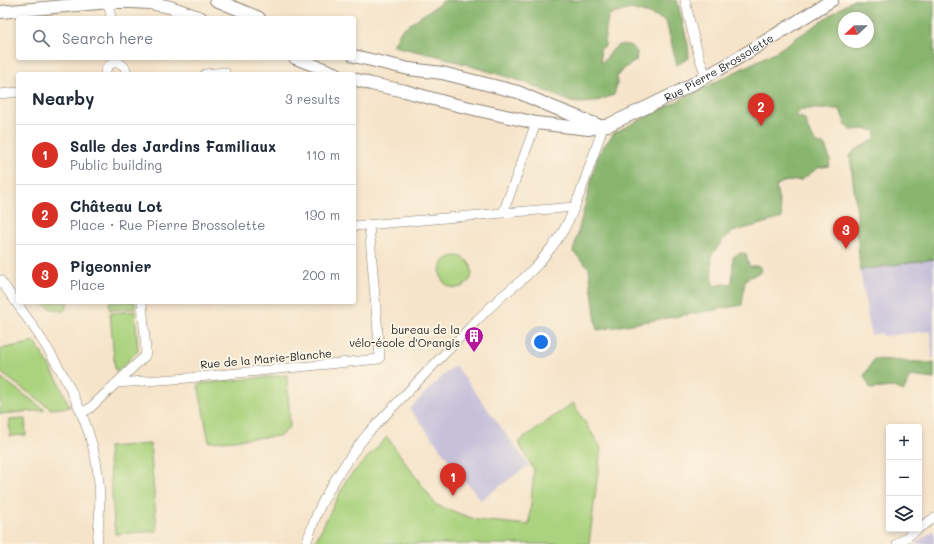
<!DOCTYPE html>
<html lang="en">
<head>
<meta charset="utf-8">
<style>
  :root { --surface:#fff; --page:#f2f2f3; --text:#1f2937; --muted:#747a83; --line:#e0e1e3; --accent:#d93025 }
  body { margin:0; font-family:Mali,sans-serif; background:var(--page); color:var(--text) }
  .controls { position:absolute; right:12px; bottom:12px; display:grid; overflow:hidden; border-radius:4px; box-shadow:0 2px 6px #0003 }
  .controls button { width:36px; height:36px; display:grid; place-items:center; padding:0; border:0; border-bottom:1px solid var(--line); background:var(--surface); color:var(--text); font:20px sans-serif }
  .compass { position:absolute; left:838px; top:12px; width:36px; height:36px; border-radius:50%; background:var(--surface); box-shadow:0 2px 6px #0003; rotate:248deg }
  .you { position:absolute; left:541px; top:342px; width:14px; height:14px; margin:-10px; border:3px solid #fff; border-radius:50%; background:#1a73e8; box-shadow:0 0 0 6px #1a73e833 }
  .badge { display:grid; place-items:center; width:26px; height:26px; border-radius:50%; background:var(--accent); color:#fff; font-size:13px; font-weight:700 }
  .pin { position:absolute; translate:-50% -33px; filter:drop-shadow(0 1px 2px #0008) }
  .pin::after { content:''; position:absolute; top:21px; width:14px; height:12px; background:inherit; clip-path:polygon(0 0,100% 0,50% 100%) }
  .list { margin:0; padding:0; list-style:none }
  h2 { display:flex; justify-content:space-between; align-items:center; height:52px; margin:0; padding:0 16px; font-size:17px }
  h2 small { font-size:13px; font-weight:400; color:var(--muted) }
  .list li { display:grid; grid-template-columns:26px 1fr auto; gap:12px; align-items:center; box-sizing:border-box; height:60px; padding:0 16px; border-top:1px solid var(--line) }
  .list b { display:block; font-size:15px; white-space:nowrap }
  .list p { margin:0; font-size:13px; white-space:nowrap; color:var(--muted) }
  .list em { font-size:13px; font-style:normal; color:var(--muted) }
  .icon { flex:none; width:22px; height:22px; fill:none; stroke:currentColor; stroke-width:2; stroke-linecap:round; stroke-linejoin:round }
  .map { position:relative; flex:none; width:934px; height:544px; overflow:hidden }
  .search { position:absolute; background:var(--surface); box-shadow:0 2px 6px #0003; left:16px; top:16px; width:340px; height:44px; display:flex; align-items:center; gap:10px; box-sizing:border-box; padding:0 14px; border-radius:4px; color:var(--muted); font-size:15px }
  .panel { position:absolute; background:var(--surface); box-shadow:0 2px 6px #0003; left:16px; top:72px; width:340px; height:232px; border-radius:4px }
  .map>svg:first-child { display:block }
  .industrial { fill:#c6c0da }
  .green { fill:#abd37f; stroke:#64784e }
  .forest { fill:#88b56e; stroke:#526845; fill-rule:evenodd }
  .lines { fill:none; stroke-linecap:round; stroke-linejoin:round }
  .minor-casing { stroke:#898073; stroke-width:10 }
  .secondary-casing { stroke:#898073; stroke-width:14 }
  .minor { stroke:#fff; stroke-width:9 }
  .secondary { stroke:#fff; stroke-width:12 }
  .labels { text-anchor:middle; stroke-width:4; stroke-linejoin:round; paint-order:stroke }
  .street-label { font-size:11px; fill:#1c1c1c; stroke:#fcf5e5 }
  .poi-label { font-size:11px; fill:#1c1c1c; stroke:#fcf5e5; text-anchor:end }
</style>
</head>
<body>
<div class="map">
<svg width="934" height="544" viewBox="0 0 934 544">
  <rect width="100%" height="100%" fill="#fcf5e5"/>
  <filter id="ink" filterUnits="userSpaceOnUse"><feTurbulence type="fractalNoise" baseFrequency=".025" numOctaves="2"/><feDisplacementMap in="SourceGraphic" scale="8" xChannelSelector="R" yChannelSelector="G"/><feConvolveMatrix kernelMatrix="1 2 1 2 8 2 1 2 1" color-interpolation-filters="sRGB"/></filter>
  <filter id="wash" filterUnits="userSpaceOnUse"><feTurbulence type="fractalNoise" baseFrequency=".012" numOctaves="4" result="noise"/><feDisplacementMap in="SourceGraphic" scale="16" xChannelSelector="R" yChannelSelector="G"/><feGaussianBlur stdDeviation="0.9" result="paint"/><feColorMatrix in="noise" values="0 0 0 0 0 0 0 0 0 0 0 0 0 0 0 0 0 1.4 0 .05"/><feComposite in="paint" operator="in"/></filter>
  <g filter="url(#wash)">
    <rect width="100%" height="100%" fill="#f6e4ca"/>
    <path class="industrial" d="M934,259V358H932L931,331L883,336L882,333L871,335L860,270Z
      M455,365L529,465L481,500L465,481L410,409L426,392Z
      M934,530V544H915Z"/>
    <path class="green" d="M440 272a16 16 0 1 1 32 0a16 16 0 1 1-32 0Z
      M40,302H68L66,309L64,311C56,312 47,306 40,302Z
      M109,302H135V308L110,310Z
      M135,311L138,351L117,372L115,370L110,313Z
      M35,342L58,381L70,407L51,409L0,372V349Z
      M287,375L290,427L280,436L209,442L198,384Z
      M0,377L45,410L0,414Z
      M573,403L601,448L589,544H314L347,479L387,437L436,505L477,520L529,525L534,470L518,442Z
      M25,419L26,435L10,436L9,420Z
      M150,444L157,531L115,534L108,447Z"/>
    <path class="forest" d="M445,0H677L688,45L689,58L677,65L666,21L646,13L631,9L609,15C605,27 606,34 605,46L600,49L601,63C608,59 612,47 620,45C623,45 627,45 630,45L637,52L636,61L624,68L617,76V84L614,95L594,102L580,103L571,102L527,83L438,56L393,46L401,30Z
      M853,0H934V259L860,270L858,241L855,229L857,219V213L850,156L854,151L875,139L876,131L867,129L851,130L846,126L840,109H801L796,116L805,119L809,132L816,142L825,146L830,159L829,166L818,168L801,180L783,182L776,186L782,218L732,232L723,240L711,256L713,286L732,283L733,257L740,253L746,254L749,266H759L762,271L745,280L742,305L597,330L589,268L573,252L598,154L614,133L777,51ZM844,18H868V42H844Z
      M874,359L934,363V379L910,376L904,391L893,387L871,389L864,376Z"/>
  </g>
  <g filter="url(#ink)">
    <g class="lines">
      <g class="minor-casing">
        <path id="minor" d="M108,0L111,18
          M685,0C691,26 696,52 706,76
          M105,74C107,59 125,59 127,74
          M205,74L225,72
          M0,94L18,92
          M503,213L575,207
          M354,226L503,213L536,123
          M0,280C43,339 93,408 99,483C101,503 99,524 97,544
          M116,383L188,378L379,359L380,357L369,225
          M81,412L89,409L145,356L146,351L142,302
          M919,528L934,518
          M306,544C310,533 314,520 319,509C332,482 349,457 368,433L477,320L501,297L523,279L538,264L551,248L562,233L570,218L581,191L601,133V126
          M897,544L918,529"/>
      </g>
      <g class="secondary-casing">
        <g id="secondary">
          <path d="M216,0L259,18"/>
          <path d="M0,12L109,2H132L150,3L170,7L201,18"/>
          <path d="M354,56L409,69L442,73L518,92L545,104L600,126"/>
          <path d="M295,58L337,74"/>
          <path id="s1" d="M354,79L371,84L405,91L448,103L536,123L589,129L608,125L645,108L680,91L730,63L832,0"/>
        </g>
      </g>
      <use href="#minor" class="minor"/>
      <use href="#secondary" class="secondary"/>
    </g>
  </g>
  <defs>
    <g id="building-pin" transform="scale(1)"><path d="M0 17L-7.5 6A9.5 9.5 0 1 1 7.5 6Z" fill="#b5179e" stroke="#fcf5e5"/><path d="M-4-6H4V6H1V3H-1V6H-4ZM-2.5-4.3h1.7v1.8h-1.7ZM.8-4.3h1.7v1.8H.8ZM-2.5-1h1.7V.8h-1.7ZM.8-1h1.7V.8H.8Z" fill="#fff"/></g>
  </defs>
  <g fill-rule="evenodd">
    <use href="#building-pin" x="474" y="336"/>
  </g>
  <g class="labels">
    <g class="street-label">
      <text dy="4" stroke="none"><textPath href="#s1" startOffset="385">Rue Pierre Brossolette</textPath></text>
      <text transform="translate(266 359) rotate(-5)" y="4">Rue de la Marie-Blanche</text>
    </g>
    <g class="poi-label">
      <text x="460" y="334">bureau de la<tspan x="460" dy="13">vélo-école d'Orangis</tspan></text>
    </g>
  </g>
</svg>
<div class="controls">
<button>+</button>
<button>−</button>
<button><svg class="icon" aria-label="layers" viewBox="0 0 24 24"><path d="M12 4l9 5-9 5-9-5zM3 14l9 5 9-5"/></svg></button>
</div>
<svg class="compass" viewBox="-18 -18 36 36"><path d="M0-13l5 13h-10z" fill="#e53935"/><path d="M0 13l5-13h-10z" fill="#747a83"/></svg>
<div class="you"></div>
<div class="pin badge" style="left:453px;top:496px">1</div>
<div class="pin badge" style="left:761px;top:126px">2</div>
<div class="pin badge" style="left:846px;top:249px">3</div>
<div class="search"><svg class="icon" aria-label="search" viewBox="0 0 24 24"><circle cx="10" cy="10" r="6"/><path d="M15 15l6 6"/></svg>Search here</div>
<section class="panel">
<h2>Nearby<small>3 results</small></h2>
<ul class="list">
<li><span class="badge">1</span><div><b>Salle des Jardins Familiaux</b><p>Public building</p></div><em>110 m</em></li>
<li><span class="badge">2</span><div><b>Château Lot</b><p>Place · Rue Pierre Brossolette</p></div><em>190 m</em></li>
<li><span class="badge">3</span><div><b>Pigeonnier</b><p>Place</p></div><em>200 m</em></li>
</ul>
</section>
</div>
</body>
</html>
